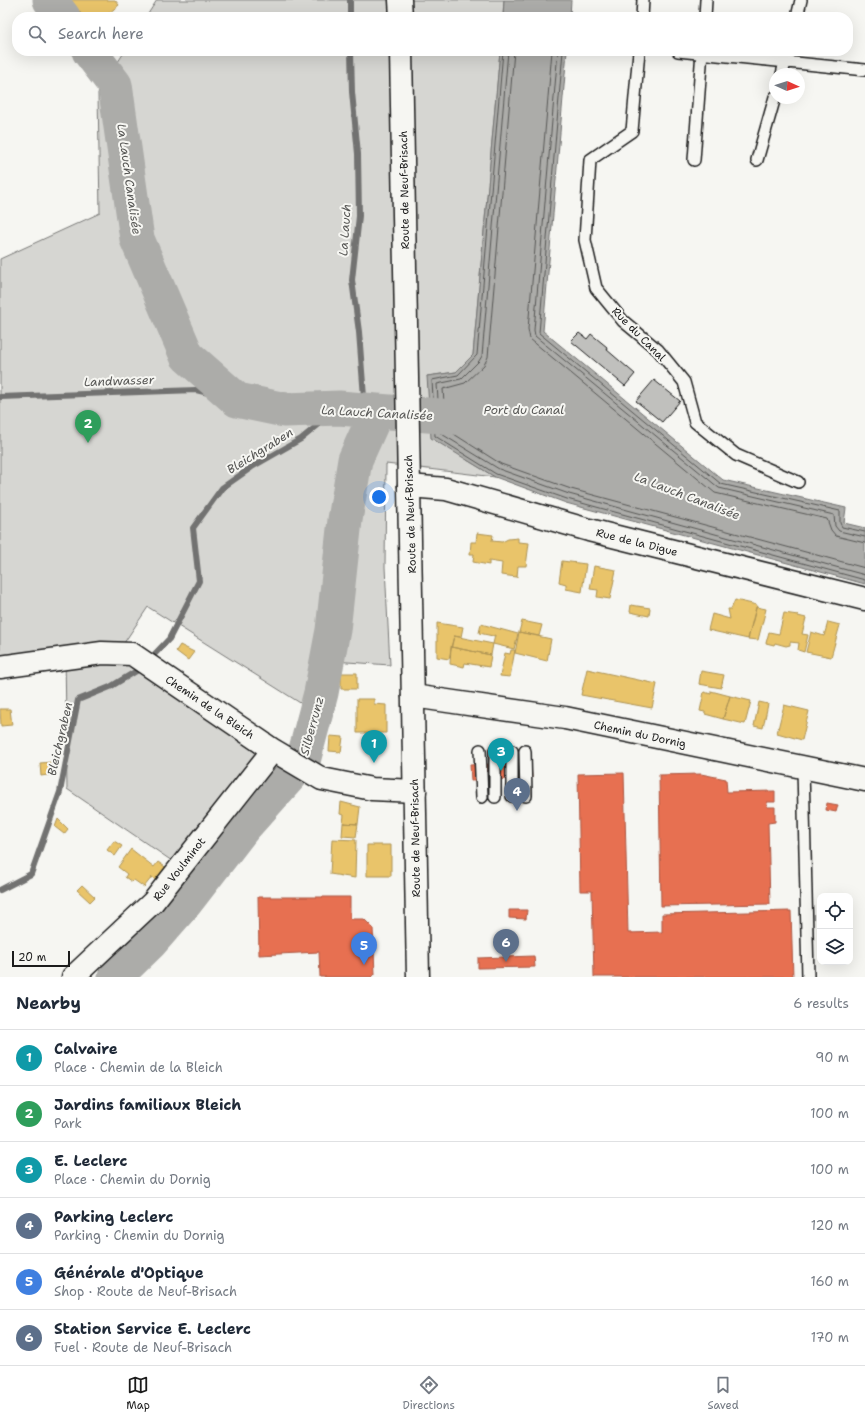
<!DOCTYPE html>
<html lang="en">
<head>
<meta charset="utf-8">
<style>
  :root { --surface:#fff; --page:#f6f6f7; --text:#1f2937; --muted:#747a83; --line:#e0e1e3; --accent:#1c1c1c }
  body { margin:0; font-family:"Shantell Sans",sans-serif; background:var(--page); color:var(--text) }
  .controls { position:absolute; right:12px; bottom:12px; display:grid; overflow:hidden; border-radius:8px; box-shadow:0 4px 16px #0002 }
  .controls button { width:36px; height:36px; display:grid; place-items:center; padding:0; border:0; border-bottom:1px solid var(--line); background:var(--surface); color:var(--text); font:20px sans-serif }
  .compass { position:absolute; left:769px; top:68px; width:36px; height:36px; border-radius:50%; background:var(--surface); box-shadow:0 4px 16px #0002; rotate:93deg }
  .scale { position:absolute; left:12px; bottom:10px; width:58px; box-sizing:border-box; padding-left:4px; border:2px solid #1c1c1c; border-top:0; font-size:11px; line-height:14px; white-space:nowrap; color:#1c1c1c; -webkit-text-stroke:3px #f6f6f2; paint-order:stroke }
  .you { position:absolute; left:379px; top:497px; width:14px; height:14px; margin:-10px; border:3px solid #fff; border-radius:50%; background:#1a73e8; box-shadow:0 0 0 6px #1a73e833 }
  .badge { display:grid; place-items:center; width:26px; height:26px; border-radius:50%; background:var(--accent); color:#fff; font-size:13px; font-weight:700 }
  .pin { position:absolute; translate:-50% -33px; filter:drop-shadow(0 1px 2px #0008) }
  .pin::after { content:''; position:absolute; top:21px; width:14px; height:12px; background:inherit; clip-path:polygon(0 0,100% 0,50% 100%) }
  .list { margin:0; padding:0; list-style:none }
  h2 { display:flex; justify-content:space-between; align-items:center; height:52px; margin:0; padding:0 16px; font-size:17px }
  h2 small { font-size:13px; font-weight:400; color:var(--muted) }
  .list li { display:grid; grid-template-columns:26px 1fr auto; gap:12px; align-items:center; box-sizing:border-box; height:56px; padding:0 16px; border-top:1px solid var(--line) }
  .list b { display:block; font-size:15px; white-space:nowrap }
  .list p { margin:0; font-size:13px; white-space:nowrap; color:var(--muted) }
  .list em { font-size:13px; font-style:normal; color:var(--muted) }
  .icon { flex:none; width:22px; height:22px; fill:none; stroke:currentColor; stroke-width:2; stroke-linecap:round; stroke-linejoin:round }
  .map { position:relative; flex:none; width:865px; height:977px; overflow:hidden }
  .search { position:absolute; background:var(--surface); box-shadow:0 4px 16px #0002; left:12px; right:12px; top:12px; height:44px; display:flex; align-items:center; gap:10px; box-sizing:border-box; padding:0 14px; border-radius:16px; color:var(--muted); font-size:15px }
  .sheet { height:388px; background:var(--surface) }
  nav { display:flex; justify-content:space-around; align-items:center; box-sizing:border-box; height:56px; border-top:1px solid var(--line); background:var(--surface); font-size:11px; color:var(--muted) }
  nav a { display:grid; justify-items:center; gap:2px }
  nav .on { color:var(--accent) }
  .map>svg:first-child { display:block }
  .green { fill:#d6d6d2; stroke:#797977 }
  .water { fill:#acaca9; stroke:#727271 }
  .homes { fill:#e9c46a; stroke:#ac9253 }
  .shops { fill:#e76f51; stroke:#aa5641 }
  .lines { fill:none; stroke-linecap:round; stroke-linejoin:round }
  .shore { stroke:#565654; stroke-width:1 }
  .stream { stroke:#727271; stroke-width:6 }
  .river { stroke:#acaca9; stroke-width:35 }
  .building { fill:#c0c0bd; stroke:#1c1c1c }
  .service-casing { stroke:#1c1c1c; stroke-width:14 }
  .minor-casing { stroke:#1c1c1c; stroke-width:25 }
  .secondary-casing { stroke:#1c1c1c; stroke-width:25 }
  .service { stroke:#f6f6f2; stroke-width:11 }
  .minor { stroke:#f6f6f2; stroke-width:22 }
  .secondary { stroke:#f6f6f2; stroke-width:22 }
  .labels { text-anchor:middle; stroke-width:4; stroke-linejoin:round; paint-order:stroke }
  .street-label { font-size:11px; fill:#1c1c1c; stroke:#f6f6f2 }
  .water-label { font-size:12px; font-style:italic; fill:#565654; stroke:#f6f6f2 }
</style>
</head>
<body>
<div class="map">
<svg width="865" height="977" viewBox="0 0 865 977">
  <rect width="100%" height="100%" fill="#f6f6f2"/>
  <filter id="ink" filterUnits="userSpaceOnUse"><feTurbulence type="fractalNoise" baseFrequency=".025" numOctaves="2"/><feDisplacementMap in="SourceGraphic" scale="8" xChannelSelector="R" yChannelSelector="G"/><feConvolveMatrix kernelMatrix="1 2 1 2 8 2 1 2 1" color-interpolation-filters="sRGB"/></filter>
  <g filter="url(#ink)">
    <path class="green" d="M157,0H504L503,17H146Z
      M125,51H500L473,355L456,372L427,376L467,460L495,477L386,464L385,567L390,665L319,660L305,706L148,607L120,649L257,754L172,861L67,789L65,654L0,662V259L100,213L98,93Z"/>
    <path class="water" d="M504,0H571L570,17H503Z
      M500,51H567L543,331L723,480L846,508L844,523L865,528V584L566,503L495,477L431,438L427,376L456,372L473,355Z"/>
    <path class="homes" d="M70,0H115L119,5L104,17H84Z
      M477,533L493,535L492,541L502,542L508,539L518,538V542L529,543L526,566H518L517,577L501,575L502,563L489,561V565L473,562L474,554H470L471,542H476Z
      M562,561L586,564L582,592L566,589V584L559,582Z
      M594,566L616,570L610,599L597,597L598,590L590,589Z
      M735,600L757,605L748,639L708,630L712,614L730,619L728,609H731Z
      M631,605L650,608L649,616L630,612Z
      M756,607L766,609L758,640L748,639Z
      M784,613L798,615V616L806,618L802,634L808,635L804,652L798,650L799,643L790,642V645L786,646L775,643L774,645L766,643L769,632L779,634Z
      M522,621L542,625L539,636L519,632Z
      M828,622L840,625L831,657L806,652L811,632L824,636Z
      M437,623L463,627L461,637L454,636L449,659L437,657Z
      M481,624L518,634L514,649L493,644L495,635L493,636L479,633Z
      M519,632L551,639L547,661L515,653Z
      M454,636L493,644L491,655L451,647Z
      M180,645L194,652L188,660L176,651Z
      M451,647L491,655L489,667L465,663L464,667L450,664Z
      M511,650H515L510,677L500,676L505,653L510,654Z
      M587,669L657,684L652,708L581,695Z
      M701,671L724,675L721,688L699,684Z
      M341,673H357V689H341Z
      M711,691L730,696L723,719L705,714V712L700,711L704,692L711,694Z
      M730,696L751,701L745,724L723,719Z
      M357,699H374V704L386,705V733H357Z
      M759,702L768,704L763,728L754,726Z
      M784,705L809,711L802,740L777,733Z
      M0,709H10L12,725L1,726Z
      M330,736L343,737L341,752L329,751Z
      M53,762L54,774L41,776L40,763Z
      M341,802L360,807L358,824L343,823L344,815L340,814Z
      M58,819L68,829L64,834L55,827Z
      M343,823L358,824L356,837L342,836Z
      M332,839L356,840L355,878L330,874Z
      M114,841L122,846L115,856L107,850Z
      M367,845H391V876H367Z
      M131,849L154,867L158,862L171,871L160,884L152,877L144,887L134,880L132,882L125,877L127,874L118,867Z
      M82,885L95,897L90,902L77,890Z"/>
    <path class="shops" d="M531,762L532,778L471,781L470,765Z
      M624,773L628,933L662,932V914L791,911L793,977H594L592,891H580L578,774Z
      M701,774L726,779L727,792L775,791V802H767V807H775V822L768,823L770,904L661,906L659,775Z
      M827,803L838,805L836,812L826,810Z
      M258,897H350V919H364L373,928L375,974L372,977H320L319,952L259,955Z
      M509,910H527L526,919L509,918Z
      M534,956L535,967L478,968V958Z"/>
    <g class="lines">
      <path class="shore" d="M503,51L477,355L458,375L432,380L435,436L496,474L567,499L865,580
        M508,51L482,356L479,361L461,379L437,384L440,433L499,469L569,494L865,575
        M514,51L488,357L484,365L465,383L443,389L446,429L501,464L571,489L865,568
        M552,51L528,329L530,339L715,493L827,519L831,530L836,536L865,543
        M558,51L534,330L535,336L719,488L834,515L835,526L839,531L865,537
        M563,51L539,333L721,484L840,511V523L842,527L865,532"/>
      <path class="stream" d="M350,0V17
        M351,51L352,92L358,154L359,216L352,280L359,332L365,410
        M0,397L196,390L237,400
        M149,660L169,639L199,581L193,528L222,488L252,467L301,439L339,408
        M0,890L31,874L60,792L78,700L110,687L143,667"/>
      <path class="river" d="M50,0L63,17
        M89,51L115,85L137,239L187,356L237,400L285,410L339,408L478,419
        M115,977L150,943L185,903L243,828L303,761L321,693L333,630L345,520L355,460L377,411"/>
    </g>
    <path class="building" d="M579,333L587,339L591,334L607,347L606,349L635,374L625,386L571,341Z
      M654,380L680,401L662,422L636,401Z"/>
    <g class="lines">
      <g class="service-casing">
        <path id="service" d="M642,17L643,0
          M705,17L706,0
          M797,17L801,0
          M639,51L632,131L590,160L585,240L596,288L623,321L658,350L684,382L695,422L736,455L798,482
          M678,51L865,70
          M782,74L788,51
          M694,160L702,51
          M757,160L775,97
          M480,750L482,797
          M495,750V797
          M512,751V796
          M525,751L526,796
          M803,768L808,977"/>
      </g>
      <g class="minor-casing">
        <path id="minor" d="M409,486L446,489L589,530L865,599
          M0,667L102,653L132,654L273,750L322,779L372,789L415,791
          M413,696L565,718L865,780
          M73,977L153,902L273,750"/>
      </g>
      <g class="secondary-casing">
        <path id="secondary" d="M400,0L401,17
          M401,51L418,977"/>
      </g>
      <use href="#service" class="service"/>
      <use href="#minor" class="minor"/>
      <use href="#secondary" class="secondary"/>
    </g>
  </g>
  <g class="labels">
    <g class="street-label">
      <text transform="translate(404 190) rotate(-91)" y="4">Route de Neuf-Brisach</text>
      <text transform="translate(639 334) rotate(45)" y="4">Rue du Canal</text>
      <text transform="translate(410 514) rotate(-92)" y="4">Route de Neuf-Brisach</text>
      <text transform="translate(637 542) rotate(14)" y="4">Rue de la Digue</text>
      <text transform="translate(210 707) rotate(34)" y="4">Chemin de la Bleich</text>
      <text transform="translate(640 734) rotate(12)" y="4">Chemin du Dornig</text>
      <text transform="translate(415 838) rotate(-91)" y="4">Route de Neuf-Brisach</text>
      <text transform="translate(179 869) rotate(-52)" y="4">Rue Voulminot</text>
    </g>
    <g class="water-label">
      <text transform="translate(129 179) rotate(82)" y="4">La Lauch Canalisée</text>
      <text transform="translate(345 230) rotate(-86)" y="4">La Lauch</text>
      <text transform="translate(119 381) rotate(-2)" y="4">Landwasser</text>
      <text x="524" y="414">Port du Canal</text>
      <text transform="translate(377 413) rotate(3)" y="4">La Lauch Canalisée</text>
      <text transform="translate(260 451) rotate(-32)" y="4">Bleichgraben</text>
      <text transform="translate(687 496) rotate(21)" y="4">La Lauch Canalisée</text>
      <text transform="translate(312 726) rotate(-75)" y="4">Silberrunz</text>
      <text transform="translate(60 739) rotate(-77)" y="4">Bleichgraben</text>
    </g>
  </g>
</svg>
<div class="controls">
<button><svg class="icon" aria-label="locate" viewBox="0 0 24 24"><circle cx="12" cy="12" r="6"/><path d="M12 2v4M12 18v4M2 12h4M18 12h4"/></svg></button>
<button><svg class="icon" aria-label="layers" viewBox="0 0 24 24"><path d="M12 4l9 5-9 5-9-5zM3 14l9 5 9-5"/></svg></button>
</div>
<svg class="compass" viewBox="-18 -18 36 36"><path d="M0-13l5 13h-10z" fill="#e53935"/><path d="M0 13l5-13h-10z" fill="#747a83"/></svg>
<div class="scale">20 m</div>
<div class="you"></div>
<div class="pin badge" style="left:374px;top:763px;background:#0f9aa8">1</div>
<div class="pin badge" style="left:88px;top:443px;background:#2e9e5b">2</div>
<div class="pin badge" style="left:501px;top:771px;background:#0f9aa8">3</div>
<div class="pin badge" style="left:517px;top:811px;background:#5c6f8a">4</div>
<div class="pin badge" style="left:364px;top:965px;background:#3f7fe0">5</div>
<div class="pin badge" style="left:506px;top:962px;background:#5c6f8a">6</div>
<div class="search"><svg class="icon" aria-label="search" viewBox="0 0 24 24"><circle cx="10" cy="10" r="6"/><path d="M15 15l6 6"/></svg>Search here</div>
</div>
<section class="sheet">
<h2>Nearby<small>6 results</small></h2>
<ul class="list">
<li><span class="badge" style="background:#0f9aa8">1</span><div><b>Calvaire</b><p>Place · Chemin de la Bleich</p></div><em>90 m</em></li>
<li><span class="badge" style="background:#2e9e5b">2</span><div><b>Jardins familiaux Bleich</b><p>Park</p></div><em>100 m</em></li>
<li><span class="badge" style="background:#0f9aa8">3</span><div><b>E. Leclerc</b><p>Place · Chemin du Dornig</p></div><em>100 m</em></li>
<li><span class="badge" style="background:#5c6f8a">4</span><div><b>Parking Leclerc</b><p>Parking · Chemin du Dornig</p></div><em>120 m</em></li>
<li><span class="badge" style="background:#3f7fe0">5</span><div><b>Générale d'Optique</b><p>Shop · Route de Neuf-Brisach</p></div><em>160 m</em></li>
<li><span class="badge" style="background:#5c6f8a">6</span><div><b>Station Service E. Leclerc</b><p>Fuel · Route de Neuf-Brisach</p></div><em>170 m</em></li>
</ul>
</section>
<nav>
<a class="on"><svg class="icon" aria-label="map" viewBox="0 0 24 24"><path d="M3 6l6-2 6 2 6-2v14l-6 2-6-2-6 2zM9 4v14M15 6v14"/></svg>Map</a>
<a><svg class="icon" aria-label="directions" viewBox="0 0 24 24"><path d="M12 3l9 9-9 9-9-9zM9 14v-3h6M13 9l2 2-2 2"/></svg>Directions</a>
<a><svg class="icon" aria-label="saved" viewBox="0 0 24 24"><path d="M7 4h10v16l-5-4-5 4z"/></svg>Saved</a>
</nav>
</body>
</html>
